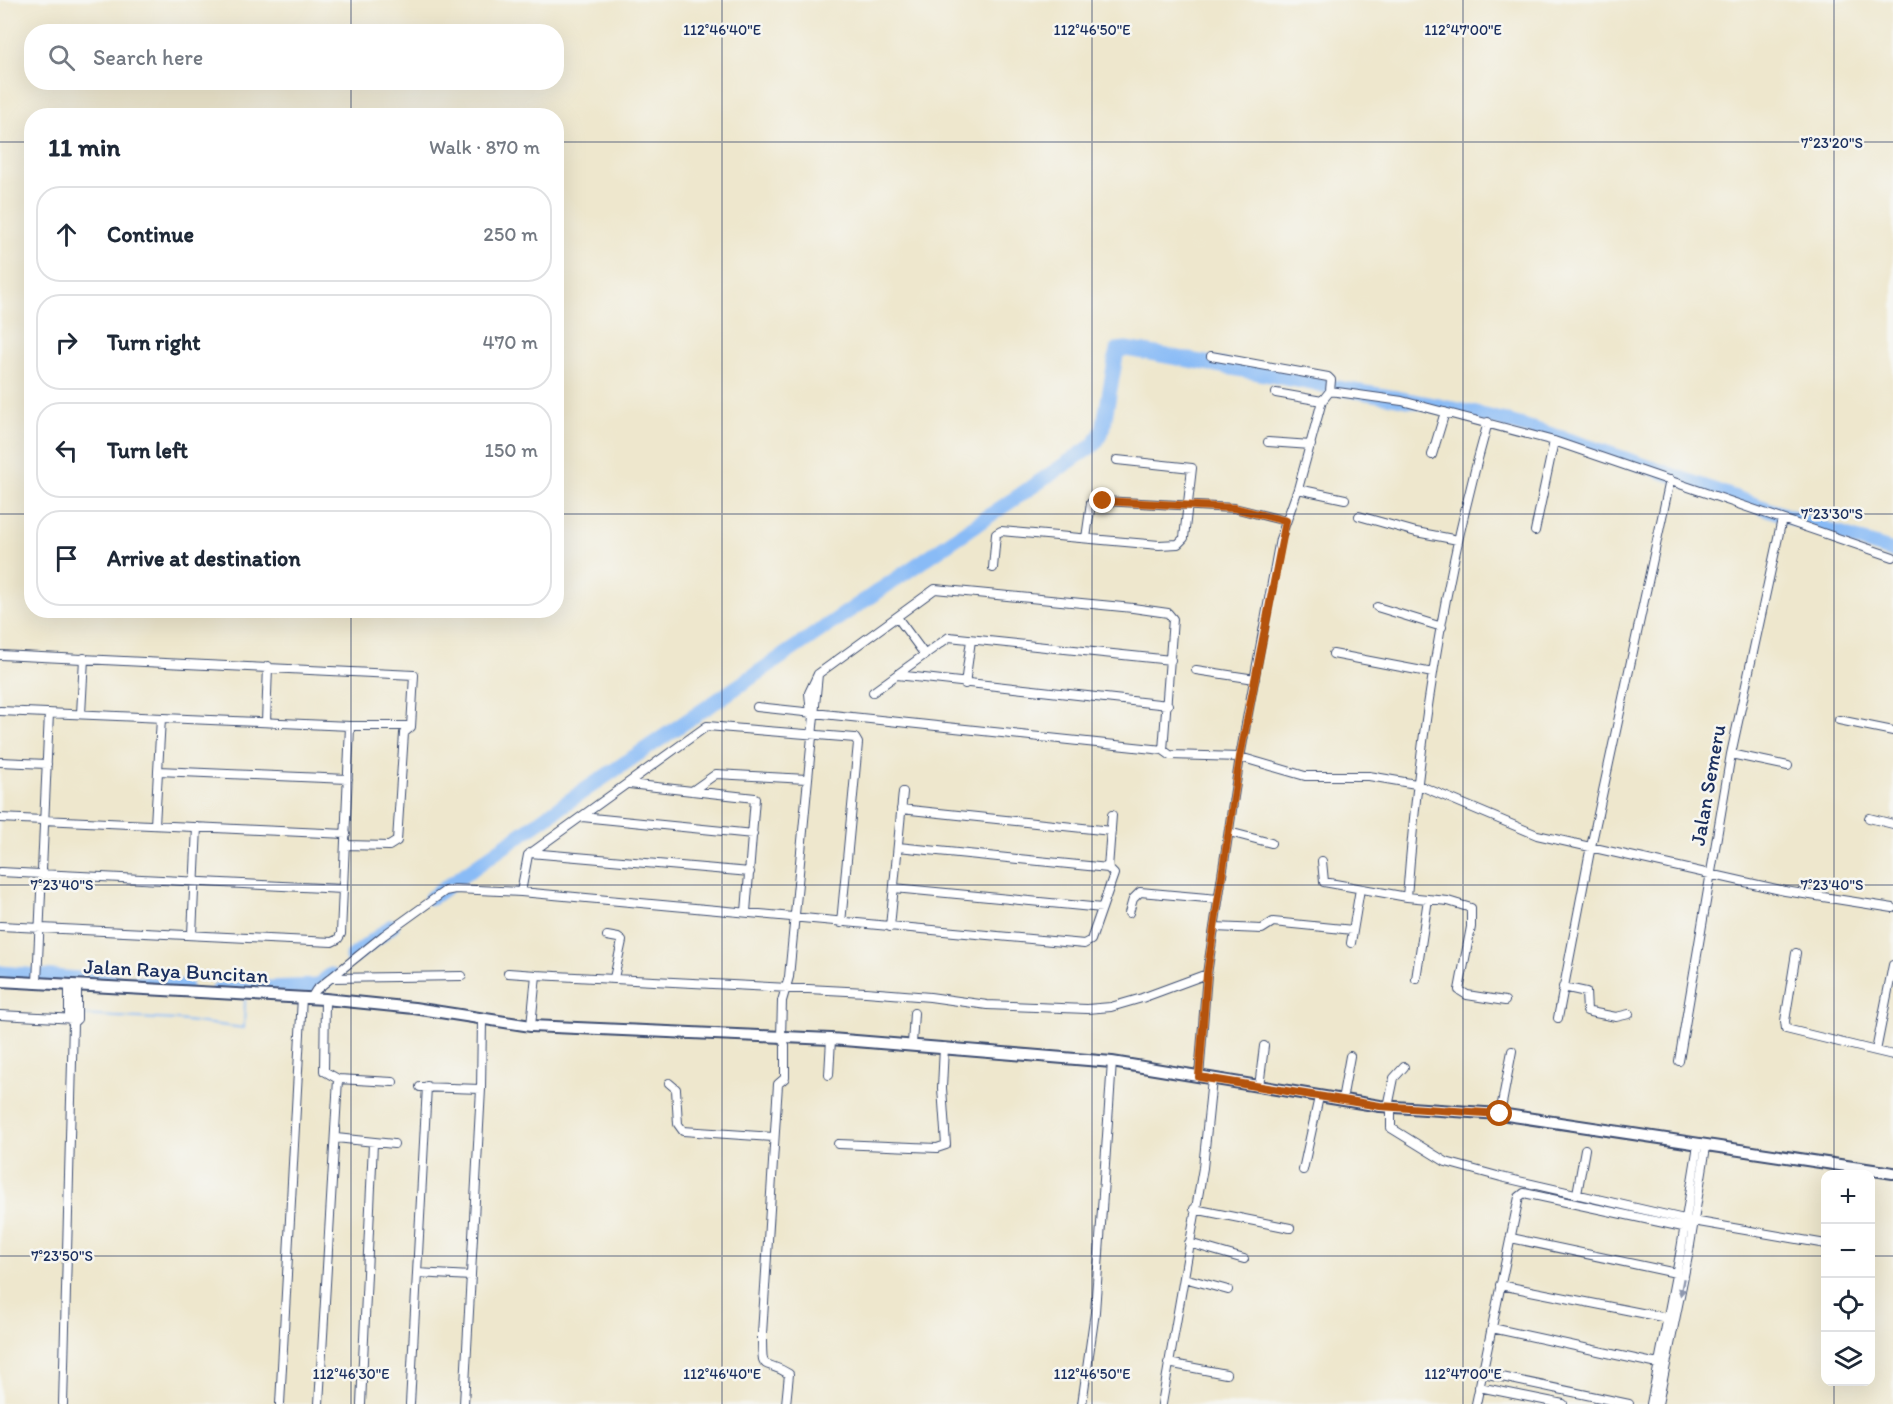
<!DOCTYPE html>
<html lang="en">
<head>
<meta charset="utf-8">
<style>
  :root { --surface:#fff; --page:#f6f6f7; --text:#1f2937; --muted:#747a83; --line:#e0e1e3 }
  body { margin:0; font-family:Itim,sans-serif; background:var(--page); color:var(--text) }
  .controls { position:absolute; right:18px; bottom:18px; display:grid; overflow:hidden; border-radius:12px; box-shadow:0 6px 24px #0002 }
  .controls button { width:54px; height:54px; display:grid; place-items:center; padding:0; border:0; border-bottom:2px solid var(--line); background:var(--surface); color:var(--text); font:30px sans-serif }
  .stop { position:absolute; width:18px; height:18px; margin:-14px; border:4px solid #b45309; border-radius:50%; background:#fff }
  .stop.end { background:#b45309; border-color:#fff; box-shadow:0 2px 6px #0008 }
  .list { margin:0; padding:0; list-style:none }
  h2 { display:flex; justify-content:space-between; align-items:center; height:78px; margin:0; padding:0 24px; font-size:26px }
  h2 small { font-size:20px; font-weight:400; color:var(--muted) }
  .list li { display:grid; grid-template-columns:39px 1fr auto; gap:18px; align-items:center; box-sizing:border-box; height:96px; margin:0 12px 12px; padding:0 12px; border:2px solid var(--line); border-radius:24px }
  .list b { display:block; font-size:22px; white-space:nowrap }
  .list em { font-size:20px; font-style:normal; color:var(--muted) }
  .icon { flex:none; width:33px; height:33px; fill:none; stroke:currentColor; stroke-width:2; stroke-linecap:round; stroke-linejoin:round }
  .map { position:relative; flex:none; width:1893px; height:1404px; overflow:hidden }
  .search { position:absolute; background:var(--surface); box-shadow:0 6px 24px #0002; left:24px; top:24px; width:540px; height:66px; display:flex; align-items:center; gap:15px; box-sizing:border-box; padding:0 21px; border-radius:24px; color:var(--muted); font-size:22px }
  .panel { position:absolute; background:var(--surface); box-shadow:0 6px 24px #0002; left:24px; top:108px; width:540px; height:510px; border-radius:24px }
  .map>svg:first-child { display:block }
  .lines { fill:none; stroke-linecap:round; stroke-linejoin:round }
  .stream { stroke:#89bbf6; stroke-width:2 }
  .river { stroke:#89bbf6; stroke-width:15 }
  .street-casing { stroke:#3b4b6f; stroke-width:10 }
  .secondary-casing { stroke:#3b4b6f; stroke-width:14 }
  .street { stroke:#fff; stroke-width:8 }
  .secondary { stroke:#fff; stroke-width:10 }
  .oneway { fill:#8d97ae }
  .route { stroke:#b45309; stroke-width:8 }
  .ticks { fill:none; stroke:#1b2f5e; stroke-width:1.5; stroke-opacity:0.45 }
  .labels { text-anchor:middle; stroke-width:5; stroke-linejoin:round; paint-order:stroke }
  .street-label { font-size:21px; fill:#1b2f5e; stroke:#f6f6f2 }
  .ticks-label { font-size:15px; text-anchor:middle; fill:#1b2f5e; stroke:#f6f6f2; stroke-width:5; stroke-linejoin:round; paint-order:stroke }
</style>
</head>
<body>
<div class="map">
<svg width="1893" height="1404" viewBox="0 0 1893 1404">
  <rect width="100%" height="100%" fill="#f6f6f2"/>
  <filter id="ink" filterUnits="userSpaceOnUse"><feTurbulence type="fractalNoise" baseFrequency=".0167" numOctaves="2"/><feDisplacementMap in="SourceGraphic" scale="12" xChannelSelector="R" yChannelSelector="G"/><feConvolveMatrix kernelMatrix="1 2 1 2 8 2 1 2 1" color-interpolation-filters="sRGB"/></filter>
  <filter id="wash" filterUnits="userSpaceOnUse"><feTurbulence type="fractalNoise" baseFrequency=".008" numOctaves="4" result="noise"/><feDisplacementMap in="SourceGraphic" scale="24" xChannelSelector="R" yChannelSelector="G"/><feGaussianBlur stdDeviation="1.35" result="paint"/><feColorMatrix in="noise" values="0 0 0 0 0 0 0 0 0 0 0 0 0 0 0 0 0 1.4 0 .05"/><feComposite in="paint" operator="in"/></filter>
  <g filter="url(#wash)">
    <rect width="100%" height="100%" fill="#eee7cd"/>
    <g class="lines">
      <path class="stream" d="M78,1015L178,1020L244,1028L245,1000"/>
      <path class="river" d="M431,898L563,805L1095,444L1103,429L1117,350L1126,349C1193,360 1260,373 1327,386C1387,397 1446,405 1505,421C1636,458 1763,511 1893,551
        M352,957L392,926
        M0,973L185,987
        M218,990L317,986L331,975"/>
    </g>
  </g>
  <g filter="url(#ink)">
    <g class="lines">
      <g class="street-casing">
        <path id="street" d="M1330,391L1402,401L1554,441L1893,557
          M1276,393L1322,401
          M1488,422C1444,577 1419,737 1407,897L1448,901L1471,908V927L1459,990L1467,995L1505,1001
          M1268,442L1311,445
          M1432,455L1445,412
          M1298,489L1345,499
          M1359,516L1416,532L1458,540
          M1535,531L1554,441
          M1086,538L1091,503L1103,501L1234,508L1286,521
          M993,568L996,534L1001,531L1159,545L1178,544L1184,538L1192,468L1117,460
          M1377,607L1442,627
          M897,617L925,655
          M1333,654L1433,673
          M0,655L414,675L411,727L404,733L397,841L389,846L345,845
          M1196,670L1255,679
          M897,675L1168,705
          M965,684L971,640
          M873,692L949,637L1171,660
          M757,707L1163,750L1170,755L1240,757L1305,776H1369L1416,784L1537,835L1785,891L1893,908
          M0,711L350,726H411
          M81,714L84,658
          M811,714L809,693L818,674L935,589L1133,608L1168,613L1173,619L1163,750
          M1839,720L1893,731
          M266,722L268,666
          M1731,754L1788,766
          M0,762L47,764
          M158,771L348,779
          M629,784L755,798L746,912
          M692,791L716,774L807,779
          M901,809L1111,831
          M582,817L753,834
          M0,818L346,834
          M1869,818L1893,824
          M155,825L161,718
          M1229,832L1271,843
          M530,853L750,872
          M1322,861L1324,882L1407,897
          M1108,868L1112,815
          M0,872L343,889
          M894,888L1102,908
          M521,892L528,855L707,726L855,738L858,743L841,923
          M1129,913L1133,899L1140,892L1218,899
          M0,926L332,942L338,939L341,934L350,726
          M890,927L903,792
          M1214,927L1262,929L1273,922L1353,930
          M192,934L197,827
          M607,936L618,938L622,941L614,978
          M1351,943L1360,889
          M1796,953L1785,1021L1786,1029L1876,1051L1893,965
          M508,973L536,975
          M331,978L462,976
          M1416,979L1428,899
          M37,983L49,713
          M69,985V1019L72,1022
          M1563,987L1586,992L1587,1011L1590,1012L1616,1017L1629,1014
          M311,998L316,990L384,935L445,891L455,889L521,892L1084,944L1091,940L1114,874L1108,868L898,847
          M325,999L324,1071L338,1079L393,1082
          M0,1015L77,1019
          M1558,1018L1589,856L1670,480
          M531,1026L536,975L866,992L930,997L987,1005L1087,1009L1111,1007L1142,998L1207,974
          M912,1044L914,1013
          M1876,1051L1893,1055
          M1679,1061L1731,754L1782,519
          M829,1075L831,1039
          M1199,1077L1207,974L1240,757L1280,539L1298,489L1322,401L1330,391L1331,380L1328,377L1211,356
          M669,1083L676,1089L678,1124L683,1131L773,1137
          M420,1087L481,1089
          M1259,1087L1264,1046
          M1342,1100L1350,1056
          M1388,1107L1394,1078L1404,1067
          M1391,1107V1128L1446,1162L1501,1177L1693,1221L1826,1244
          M1500,1114L1512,1051
          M336,1138L394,1144
          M838,1144L937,1148L946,1145L942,1088L944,1047
          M1303,1170L1319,1097
          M1577,1194L1585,1149
          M1194,1209L1290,1228
          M1511,1238L1676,1273
          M1189,1243L1244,1259
          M417,1273L471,1276
          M1184,1278L1228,1290
          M1500,1285L1672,1319
          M1492,1328L1658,1364
          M1168,1363L1226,1374
          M1483,1373L1629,1404
          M1479,1387L1563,1404
          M63,1404L73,1023L77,1019V985
          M280,1404L302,997
          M319,1404L338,1079
          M361,1404L373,1143
          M410,1404L427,1086
          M464,1404L481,1089L482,1020
          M786,1404L789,1374C762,1357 762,1376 762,1334L778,1084L785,1078V1045L781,1037L782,1001L789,977L818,674
          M1082,1404L1095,1312L1112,1062
          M1162,1404L1203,1168L1212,1079
          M1476,1404L1519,1197L1524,1193L1692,1229
          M1651,1404L1681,1249L1698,1145
          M1658,1404L1689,1251L1706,1147"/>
      </g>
      <g class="secondary-casing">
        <path id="secondary" d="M0,981L325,999L414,1008L531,1026L831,1039L1112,1062L1380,1106L1500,1114L1893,1173"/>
      </g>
      <use href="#street" class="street"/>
      <use href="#secondary" class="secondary"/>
    </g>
    <defs><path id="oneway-solid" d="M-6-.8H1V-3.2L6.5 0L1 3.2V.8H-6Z" transform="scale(1.5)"/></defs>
    <use class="oneway" href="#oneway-solid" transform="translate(1682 1287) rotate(101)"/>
  </g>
  <g class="lines" filter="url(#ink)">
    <path class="route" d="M1103,501L1234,508L1286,521L1240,757L1207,974L1199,1077L1380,1106L1500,1114"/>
  </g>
  <path class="ticks" d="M351,0V32M722,0V1404M1092,0V1404M1463,0V1404M1834,0V1174M351,82V116M0,142H32M556,142H1893M0,514H32M556,514H1893M351,610V1404M0,885H1893M0,1256H1826M1870,1256H1893M1834,1382V1404"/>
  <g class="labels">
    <g class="street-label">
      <text transform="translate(1708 785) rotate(-80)" y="7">Jalan Semeru</text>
      <text transform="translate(176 971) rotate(3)" y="7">Jalan Raya Buncitan</text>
    </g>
  </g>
  <g class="ticks-label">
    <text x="722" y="35">112°46'40"E</text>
    <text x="1092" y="35">112°46'50"E</text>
    <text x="1463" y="35">112°47'00"E</text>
    <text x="1832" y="148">7°23'20"S</text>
    <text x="1832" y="519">7°23'30"S</text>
    <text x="62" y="890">7°23'40"S</text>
    <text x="1832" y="890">7°23'40"S</text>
    <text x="62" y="1261">7°23'50"S</text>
    <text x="351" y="1379">112°46'30"E</text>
    <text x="722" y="1379">112°46'40"E</text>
    <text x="1092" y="1379">112°46'50"E</text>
    <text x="1463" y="1379">112°47'00"E</text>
  </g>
</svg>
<div class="controls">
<button>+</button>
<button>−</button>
<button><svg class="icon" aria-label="locate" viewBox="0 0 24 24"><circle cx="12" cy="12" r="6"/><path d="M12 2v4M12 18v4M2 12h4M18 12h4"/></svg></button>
<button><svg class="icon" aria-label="layers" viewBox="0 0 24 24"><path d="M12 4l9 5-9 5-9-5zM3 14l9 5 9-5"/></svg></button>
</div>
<div class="stop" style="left:1500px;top:1114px"></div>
<div class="stop end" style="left:1103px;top:501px"></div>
<div class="search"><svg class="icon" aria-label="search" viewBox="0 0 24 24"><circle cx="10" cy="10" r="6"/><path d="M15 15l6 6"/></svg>Search here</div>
<section class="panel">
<h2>11 min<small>Walk · 870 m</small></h2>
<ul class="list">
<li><svg class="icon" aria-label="ahead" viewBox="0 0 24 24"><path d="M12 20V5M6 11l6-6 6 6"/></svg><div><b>Continue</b></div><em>250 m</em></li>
<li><svg class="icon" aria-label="right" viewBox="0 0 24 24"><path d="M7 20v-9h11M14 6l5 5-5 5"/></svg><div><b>Turn right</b></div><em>470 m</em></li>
<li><svg class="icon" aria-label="left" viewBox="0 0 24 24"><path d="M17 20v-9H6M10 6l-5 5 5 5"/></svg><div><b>Turn left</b></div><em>150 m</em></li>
<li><svg class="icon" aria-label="arrive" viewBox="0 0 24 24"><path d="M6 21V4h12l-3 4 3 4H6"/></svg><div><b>Arrive at destination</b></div></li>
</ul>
</section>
</div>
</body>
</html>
